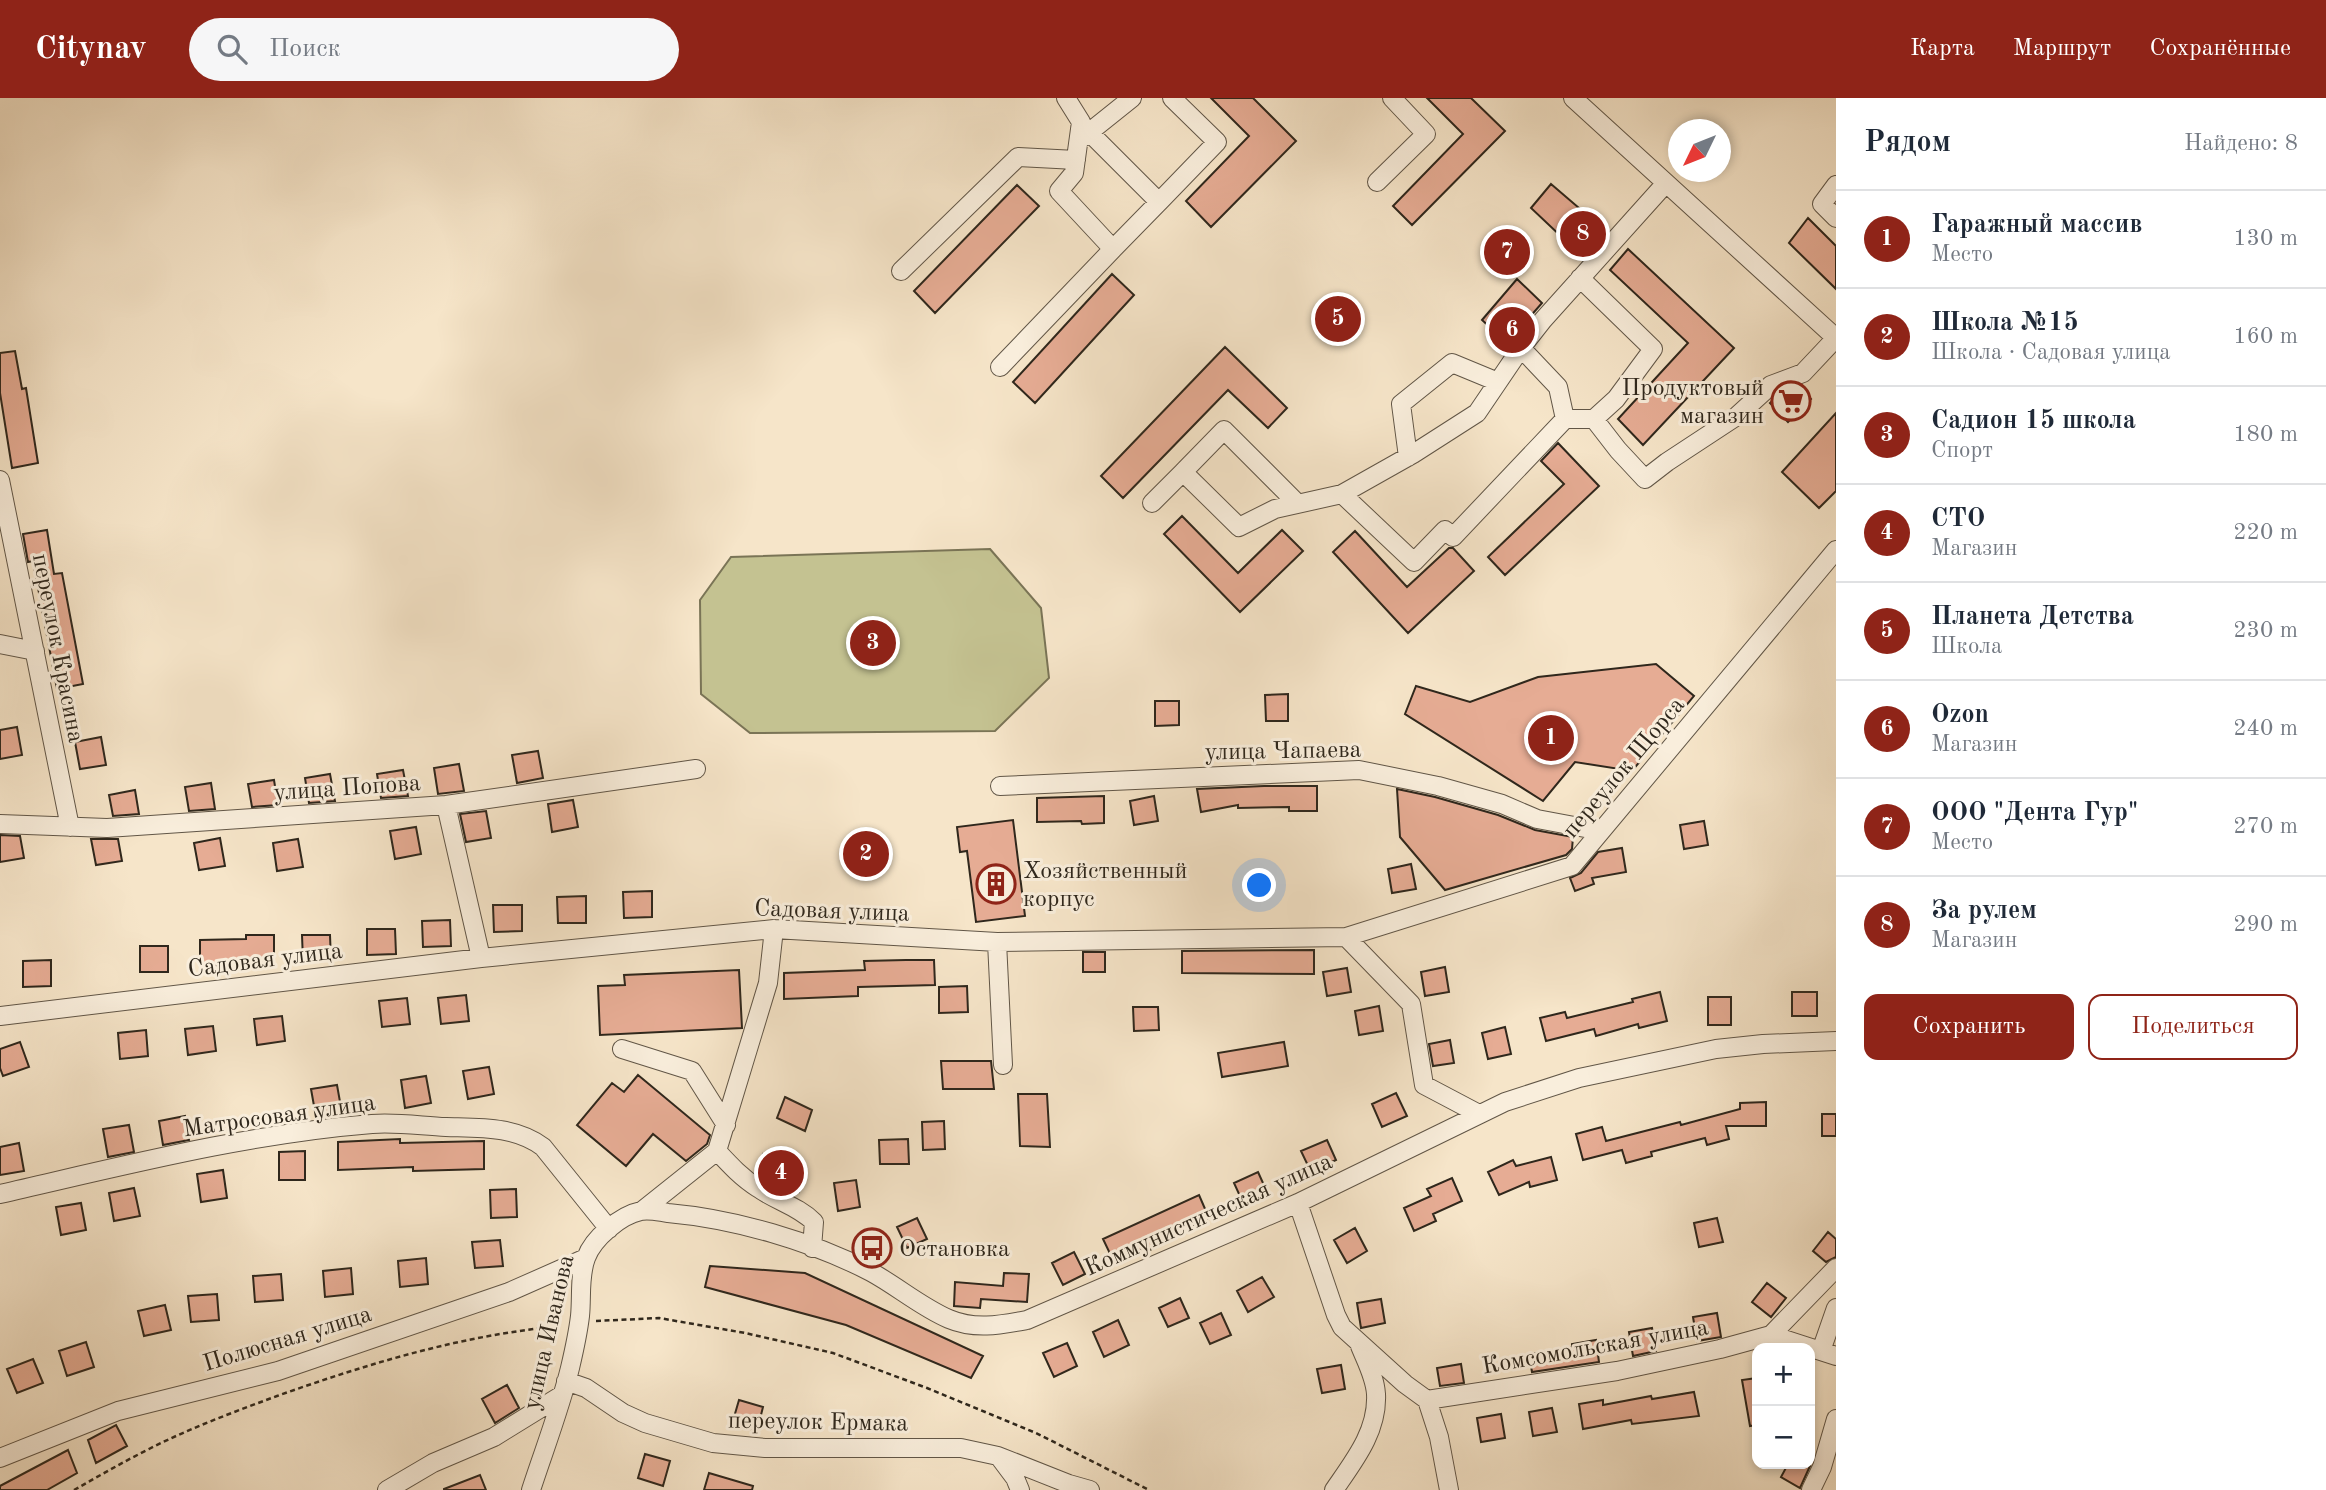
<!DOCTYPE html>
<html lang="ru">
<head>
<meta charset="utf-8">
<style>
  :root { --surface:#fff; --page:#f6f6f7; --text:#1f2937; --muted:#747a83; --line:#e0e1e3; --accent:#8f2418 }
  body { margin:0; font-family:"Old Standard TT",serif; background:var(--page); color:var(--text) }
  .controls { position:absolute; right:21px; bottom:21px; display:grid; overflow:hidden; border-radius:14px; box-shadow:0 4px 10px #0003 }
  .controls button { width:63px; height:63px; display:grid; place-items:center; padding:0; border:0; border-bottom:2px solid var(--line); background:var(--surface); color:var(--text); font:35px sans-serif }
  .compass { position:absolute; left:1668px; top:21px; width:63px; height:63px; border-radius:50%; background:var(--surface); box-shadow:0 4px 10px #0003; rotate:227deg }
  .you { position:absolute; left:1260px; top:788px; width:24px; height:24px; margin:-18px; border:5px solid #fff; border-radius:50%; background:#1a73e8; box-shadow:0 0 0 10px #1a73e833 }
  .badge { display:grid; place-items:center; width:46px; height:46px; border-radius:50%; background:var(--accent); color:#fff; font-size:23px; font-weight:700 }
  .pin { position:absolute; translate:-50% -50%; border:4px solid #fff; box-shadow:0 2px 7px #0006 }
  .list { margin:0; padding:0; list-style:none }
  h2 { display:flex; justify-content:space-between; align-items:center; height:91px; margin:0; padding:0 28px; font-size:30px }
  h2 small { font-size:23px; font-weight:400; color:var(--muted) }
  .list li { display:grid; grid-template-columns:46px 1fr auto; gap:21px; align-items:center; box-sizing:border-box; height:98px; padding:0 28px; border-top:2px solid var(--line) }
  .list b { display:block; font-size:26px; white-space:nowrap }
  .list p { margin:0; font-size:23px; white-space:nowrap; color:var(--muted) }
  .list em { font-size:23px; font-style:normal; color:var(--muted) }
  .actions { display:flex; gap:14px; padding:21px 28px }
  .actions a { flex:1; padding:16px 0; border:2px solid var(--accent); border-radius:14px; text-align:center; font-size:24px; color:var(--accent) }
  .actions .main { background:var(--accent); color:#fff }
  .icon { flex:none; width:38px; height:38px; fill:none; stroke:currentColor; stroke-width:2; stroke-linecap:round; stroke-linejoin:round }
  .map { position:relative; flex:none; width:1836px; height:1392px; overflow:hidden }
  header { display:flex; align-items:center; gap:42px; box-sizing:border-box; height:98px; padding:0 35px; background:var(--accent); color:#fff }
  header strong { font-size:33px }
  nav { display:flex; gap:38px; margin-inline-start:auto; font-size:24px }
  .search { width:490px; height:63px; background:var(--page); display:flex; align-items:center; gap:18px; box-sizing:border-box; padding:0 24px; border-radius:38px; color:var(--muted); font-size:26px }
  main { display:flex }
  aside { flex:1; background:var(--surface) }
  .map>svg:first-child { display:block }
  .green { fill:#c4c291; stroke:#7a7456; stroke-width:2 }
  .building { fill:#e6ac94; stroke:#2f271c; stroke-width:2 }
  .lines { fill:none; stroke-linecap:round; stroke-linejoin:round }
  .minor-casing { stroke:#615647; stroke-width:20 }
  .path { stroke:#2f271c; stroke-width:2.5; stroke-dasharray:5 3.5; stroke-linecap:butt }
  .minor { stroke:#f9eedc; stroke-width:18 }
  .labels { text-anchor:middle; stroke-width:6; stroke-linejoin:round; paint-order:stroke }
  .poi-label { font-size:24px; fill:#2f271c; stroke:#f9eedc; text-anchor:start }
  .street-label { font-size:24px; fill:#2f271c; stroke:#f9eedc }
</style>
</head>
<body>
<header>
<strong>Citynav</strong>
<div class="search"><svg class="icon" aria-label="search" viewBox="0 0 24 24"><circle cx="10" cy="10" r="6"/><path d="M15 15l6 6"/></svg>Поиск</div>
<nav><a>Карта</a><a>Маршрут</a><a>Сохранённые</a></nav>
</header>
<main>
<div class="map">
<svg width="1836" height="1392" viewBox="0 0 1836 1392">
  <rect width="100%" height="100%" fill="#f6e5c9"/>
  <filter id="stains"><feTurbulence type="fractalNoise" baseFrequency=".00286" numOctaves="4"/><feColorMatrix values="0 0 0 0 .2 0 0 0 0 .09 0 0 0 0 .02 0 0 0 .5 -.17"/></filter>
  <radialGradient id="worn" r=".72"><stop offset=".6" stop-color="#630" stop-opacity="0"/><stop offset="1" stop-color="#630" stop-opacity=".3"/></radialGradient>
  <path class="green" d="M990,451L1041,510L1049,580L995,633L750,635L701,596L700,502L731,459Z"/>
  <path class="building" d="M1211,0H1253L1296,43L1211,129L1186,103L1249,38Z
    M1427,0H1471L1505,33L1412,127L1393,108L1463,36Z
    M1551,86L1607,134L1584,160L1531,110Z
    M1017,87L1039,108L935,215L914,193Z
    M1808,120L1836,148V191L1789,145Z
    M1507,133L1527,152L1507,173L1488,155Z
    M1628,151L1734,250L1643,347L1618,321L1688,245L1610,172Z
    M1112,176L1134,197L1035,305L1013,284Z
    M1517,181L1542,205L1507,245L1482,222Z
    M1225,249L1287,310L1268,330L1228,292L1123,400L1101,378Z
    M15,253L22,291L26,290L38,365L12,370L0,295V255Z
    M1799,288L1811,301L1788,324L1770,305L1781,295Z
    M1836,315V393L1819,410L1782,374Z
    M1558,345L1599,388L1505,477L1488,459L1564,386L1541,363Z
    M1182,418L1238,475L1282,432L1303,453L1240,514L1164,436Z
    M47,432L54,476L62,475L83,586L57,591L33,463L28,464L23,436Z
    M1355,433L1407,489L1449,450H1453L1474,473L1408,535L1333,454Z
    M1656,566L1694,598L1632,673L1575,664L1543,703L1405,616L1416,588L1470,604L1538,579Z
    M1288,596V623H1266L1265,597Z
    M1155,603H1179V627L1155,628Z
    M17,629L22,657L0,661V632Z
    M101,639L106,667L80,671L75,644Z
    M538,653L543,680L517,685L512,657Z
    M459,666L464,693L438,696L434,670Z
    M403,672L408,698L381,700L377,676Z
    M330,676L335,703L309,705L305,680Z
    M274,682L278,707L252,709L248,686Z
    M211,685L215,711L189,713L185,689Z
    M1264,688H1317V713H1289V709L1238,710V707L1201,714L1197,691Z
    M1397,691L1435,699L1498,717L1535,732L1573,739L1572,751L1566,757L1445,792L1400,739Z
    M135,692L139,716L113,718L109,697Z
    M1104,698V725L1082,726L1081,723L1037,724V700Z
    M1154,698L1158,723L1134,727L1130,703Z
    M573,702L578,729L552,734L548,706Z
    M486,713L491,740L466,744L460,716Z
    M1013,722L1025,818L976,824L967,753L960,754L957,729Z
    M1704,723L1708,747L1684,751L1680,727Z
    M416,729L421,756L395,761L390,733Z
    M0,737L20,738L24,760L0,764Z
    M220,740L225,768L199,772L194,745Z
    M91,741H118L122,763L96,767Z
    M298,741L303,769L277,773L273,745Z
    M1622,750L1626,774L1592,780L1594,786L1575,793L1570,780L1581,775L1598,754Z
    M1411,766L1416,791L1392,795L1388,771Z
    M652,793V819L624,820L623,794Z
    M586,798V825H558L557,799Z
    M493,807H522V833L494,834Z
    M450,822L451,848L423,849L422,823Z
    M367,831H395L396,856L367,857Z
    M246,837H274V863L228,864V867L200,868V842L246,841Z
    M302,837H330L331,863H303Z
    M140,848H168V874H140Z
    M1314,852V876L1182,875V853Z
    M1083,854H1105V874H1083Z
    M51,862V888L23,889V863Z
    M906,862H934L935,887L858,889V898L784,901V875L865,872L864,863Z
    M1445,869L1449,894L1425,898L1421,874Z
    M1347,870L1351,894L1327,898L1323,874Z
    M739,872L742,930L600,937L598,888L625,887L624,877Z
    M967,888L968,914L939,915V889Z
    M1660,894L1667,923L1639,930L1638,926L1596,938L1594,931L1546,943L1540,920L1565,914L1567,920L1633,904L1632,901Z
    M1792,894H1817V918H1792Z
    M466,897L469,923L441,926L438,900Z
    M1708,899H1731V927H1708Z
    M407,900L410,926L382,929L379,903Z
    M1379,908L1383,933L1359,937L1355,913Z
    M1133,909H1158L1159,932L1134,933Z
    M282,918L285,943L257,947L254,921Z
    M213,928L216,953L188,957L185,931Z
    M1505,929L1511,956L1488,961L1482,935Z
    M146,932L148,958L120,961L118,935Z
    M1450,942L1454,965L1433,968L1429,946Z
    M20,944L29,969L3,978L0,970V951Z
    M1284,944L1288,968L1222,979L1218,955Z
    M941,963H991L994,991H943Z
    M489,969L494,996L468,1001L463,973Z
    M638,977L710,1037L707,1046L686,1063L653,1036L626,1068L577,1027L612,985L624,994Z
    M426,978L431,1005L405,1010L401,982Z
    M337,987L342,1015L316,1019L311,991Z
    M1396,995L1407,1018L1382,1029L1372,1006Z
    M1018,996H1047L1050,1049L1020,1048Z
    M785,999L812,1012L805,1033L777,1020Z
    M1766,1004V1028H1726L1729,1041L1707,1047L1705,1040L1651,1054L1652,1058L1626,1065L1622,1052L1583,1062L1576,1036L1602,1029L1606,1043L1680,1024L1681,1027L1740,1011V1005Z
    M1822,1016H1836V1038H1822Z
    M185,1018L189,1042L163,1047L159,1023Z
    M944,1023L945,1051L923,1052L922,1024Z
    M129,1027L134,1054L108,1059L103,1031Z
    M400,1041V1045L484,1043V1071L413,1073V1069L338,1072V1044Z
    M908,1041L909,1066H880L879,1042Z
    M1327,1042L1336,1062L1311,1074L1301,1053Z
    M19,1045L24,1073L0,1077V1049Z
    M305,1053V1082H279V1054Z
    M763,1056L806,1070L799,1094L771,1085L757,1075Z
    M1551,1059L1557,1082L1530,1089L1529,1084L1499,1097L1488,1074L1513,1062L1516,1068Z
    M223,1072L227,1100L201,1104L197,1076Z
    M1258,1074L1268,1096L1244,1107L1234,1085Z
    M1452,1080L1462,1103L1433,1116L1436,1123L1414,1133L1404,1110L1431,1098L1427,1091Z
    M856,1082L860,1109L838,1113L834,1085Z
    M134,1090L140,1118L114,1123L109,1095Z
    M516,1091L517,1119L491,1120L490,1092Z
    M1199,1097L1209,1120L1171,1137L1173,1141L1150,1152L1148,1148L1114,1164L1103,1141Z
    M81,1105L86,1132L61,1137L56,1109Z
    M917,1120L927,1141L907,1150L897,1129Z
    M1717,1120L1723,1144L1699,1149L1694,1125Z
    M1355,1130L1367,1153L1347,1165L1334,1142Z
    M1828,1134L1836,1141V1159L1826,1164L1813,1153Z
    M500,1142L503,1168L475,1170L472,1144Z
    M1074,1154L1085,1176L1063,1187L1052,1165Z
    M426,1160L428,1186L400,1189L398,1163Z
    M710,1168L805,1175L983,1258L971,1280L846,1227L705,1189Z
    M351,1170L353,1196L325,1199L323,1173Z
    M1004,1175L1029,1176L1027,1204L981,1201L980,1210L954,1208L955,1184L1003,1188Z
    M281,1176L283,1202L255,1204L253,1178Z
    M1262,1179L1274,1199L1248,1214L1237,1193Z
    M1767,1185L1786,1200L1771,1219L1752,1204Z
    M217,1196L219,1222L191,1224L188,1198Z
    M1180,1200L1189,1220L1168,1229L1159,1210Z
    M1381,1201L1385,1225L1361,1230L1357,1205Z
    M165,1207L171,1232L144,1238L138,1213Z
    M1221,1215L1231,1237L1210,1246L1200,1225Z
    M1717,1215L1721,1239L1697,1243L1693,1219Z
    M1118,1222L1129,1247L1104,1259L1093,1234Z
    M1652,1230L1656,1253L1633,1258L1629,1234Z
    M1596,1242L1599,1264L1532,1274L1529,1256L1572,1249V1246Z
    M86,1244L94,1269L67,1278L59,1253Z
    M1067,1245L1077,1268L1054,1279L1043,1255Z
    M33,1261L43,1285L17,1295L7,1271Z
    M1461,1266L1464,1285L1440,1288L1437,1270Z
    M1341,1267L1345,1291L1322,1295L1317,1271Z
    M1757,1280V1327L1750,1328L1742,1282Z
    M507,1287L519,1310L495,1325L482,1301Z
    M1694,1294L1699,1318L1632,1326L1631,1322L1583,1331L1579,1306L1603,1302V1307L1651,1298L1652,1301Z
    M739,1302L763,1309L757,1333L732,1326Z
    M1552,1310L1557,1334L1533,1338L1529,1314Z
    M1501,1316L1505,1340L1481,1344L1477,1320Z
    M116,1327L127,1348L96,1365L88,1342Z
    M68,1352L77,1375L47,1392H0V1388Z
    M645,1356L670,1363L663,1388L638,1380Z
    M1788,1366L1810,1368L1800,1390L1781,1379Z
    M709,1375L753,1388L752,1392H704Z
    M480,1377L486,1392H444V1391Z"/>
  <g class="lines">
    <g class="minor-casing">
      <path id="minor" d="M1573,0L1836,240L1803,275L1771,287L1737,318L1667,364L1645,381L1618,352L1594,321
        M1089,34L1159,104L1217,44L1172,0
        M1082,40L1132,0
        M1377,84L1426,36L1392,0
        M1836,87L1822,106L1836,120
        M1113,151L1159,104
        M901,173L1018,59L1076,62
        M1521,250L1477,315L1413,356L1342,396L1414,464L1445,432L1453,439L1565,321L1558,289L1521,250L1543,222L1666,85
        M1000,269L1113,151L1059,93L1074,75L1081,24L1066,0
        M1565,321H1594L1616,301L1653,251L1580,180
        M1408,359L1401,306L1452,265L1498,284
        M1183,374L1224,332L1298,406
        M0,382L70,729
        M1152,405L1183,374L1239,429L1275,411L1342,396
        M0,546L35,553
        M1000,688L1359,672L1438,688L1502,706L1537,721L1601,733
        M446,707L481,860
        M0,726L107,730L446,707L696,671
        M1346,839L1572,768L1836,452
        M997,844L1003,967
        M0,918L481,860L774,831L997,844L1346,839L1411,906L1424,987L1479,1016
        M622,951L692,973L726,1027
        M717,1053C730,1067 742,1080 758,1090C776,1103 798,1108 814,1124L812,1150
        M0,1096C123,1068 246,1036 372,1026C396,1024 422,1028 446,1029C480,1030 515,1028 543,1049L609,1131
        M1298,1105L1336,1217L1342,1229L1405,1286L1427,1302L1439,1339L1449,1392
        M643,1112L717,1053L768,885L774,831
        M1771,1237L1836,1258
        M1821,1253L1836,1210
        M566,1283L586,1290L623,1315L645,1325L713,1345L765,1350H961L998,1358L1069,1386L1090,1392
        M1427,1302L1617,1273L1720,1251L1771,1237L1836,1170
        M0,1360L118,1313L278,1273L509,1194L586,1160
        M1000,1360L1015,1380L1020,1392
        M387,1392L433,1365L494,1339L562,1297
        M531,1392C544,1352 560,1311 570,1270C574,1253 578,1235 580,1218C582,1199 579,1178 586,1160C593,1140 621,1117 641,1113C649,1111 660,1114 668,1115C735,1121 811,1143 871,1174C897,1188 921,1209 949,1221C975,1232 1000,1227 1027,1222L1298,1105L1505,1004L1579,980L1716,951L1763,946L1836,943
        M1334,1392C1354,1363 1378,1333 1376,1296C1375,1279 1366,1263 1360,1248
        M1811,1392L1822,1369L1836,1321"/>
    </g>
    <path class="path" d="M596,1223L659,1220L745,1235L833,1255L927,1290L1036,1335L1149,1392
      M74,1392C99,1378 123,1364 149,1351C190,1330 234,1314 277,1298C370,1265 463,1237 561,1228"/>
    <use href="#minor" class="minor"/>
  </g>
  <defs>
    <g id="supermarket-ring" transform="scale(2.0125)"><circle r="9.5" fill="#f9eedc" stroke="#8f2418" stroke-width="1.5"/><path d="M-6-5.5h2.5l.6 2H6L4.5 2H-2.5L-4.4-4H-6ZM-1.5 3.2a1.3 1.3 0 1 0 .1 0ZM3 3.2a1.3 1.3 0 1 0 .1 0Z" fill="#8f2418"/></g>
    <g id="building-ring" transform="scale(2.0125)"><circle r="9.5" fill="#f9eedc" stroke="#8f2418" stroke-width="1.5"/><path d="M-4-6H4V6H1V3H-1V6H-4ZM-2.5-4.3h1.7v1.8h-1.7ZM.8-4.3h1.7v1.8H.8ZM-2.5-1h1.7V.8h-1.7ZM.8-1h1.7V.8H.8Z" fill="#8f2418"/></g>
    <g id="bus-ring" transform="scale(2.0125)"><circle r="9.5" fill="#f9eedc" stroke="#8f2418" stroke-width="1.5"/><path d="M-5-6H5V4H4V6H2V4H-2V6H-4V4H-5ZM-3.5-4V0h7V-4ZM-3.5 1.2v1.5H-2V1.2ZM2 1.2v1.5H3.5V1.2Z" fill="#8f2418"/></g>
  </defs>
  <g fill-rule="evenodd">
    <use href="#supermarket-ring" x="1791" y="303"/>
    <use href="#building-ring" x="996" y="786"/>
    <use href="#bus-ring" x="872" y="1150"/>
  </g>
  <g class="labels">
    <g class="poi-label">
      <text x="1764" y="297" text-anchor="end">Продуктовый<tspan x="1764" dy="28">магазин</tspan></text>
      <text x="1023" y="780">Хозяйственный<tspan x="1023" dy="28">корпус</tspan></text>
      <text x="899" y="1158">Остановка</text>
    </g>
    <g class="street-label">
      <text transform="translate(59 550) rotate(79)" y="8">переулок Красина</text>
      <text transform="translate(1283 652) rotate(-1)" y="8">улица Чапаева</text>
      <text transform="translate(1623 669) rotate(-50)" y="8">переулок Щорса</text>
      <text transform="translate(347 689) rotate(-4)" y="8">улица Попова</text>
      <text transform="translate(832 812) rotate(2)" y="8">Садовая улица</text>
      <text transform="translate(265 861) rotate(-7)" y="8">Садовая улица</text>
      <text transform="translate(279 1017) rotate(-8)" y="8">Матросовая улица</text>
      <text transform="translate(1208 1116) rotate(-24)" y="8">Коммунистическая улица</text>
      <text transform="translate(548 1234) rotate(-77)" y="8">улица Иванова</text>
      <text transform="translate(287 1240) rotate(-17)" y="8">Полюсная улица</text>
      <text transform="translate(1595 1248) rotate(-10)" y="8">Комсомольская улица</text>
      <text transform="translate(818 1323) rotate(1)" y="8">переулок Ермака</text>
    </g>
  </g>
  <rect width="100%" height="100%" filter="url(#stains)"/>
  <rect width="100%" height="100%" fill="url(#worn)"/>
</svg>
<div class="controls">
<button>+</button>
<button>−</button>
</div>
<svg class="compass" viewBox="-18 -18 36 36"><path d="M0-13l5 13h-10z" fill="#e53935"/><path d="M0 13l5-13h-10z" fill="#747a83"/></svg>
<div class="you"></div>
<div class="pin badge" style="left:1551px;top:640px">1</div>
<div class="pin badge" style="left:866px;top:756px">2</div>
<div class="pin badge" style="left:873px;top:545px">3</div>
<div class="pin badge" style="left:781px;top:1075px">4</div>
<div class="pin badge" style="left:1338px;top:221px">5</div>
<div class="pin badge" style="left:1512px;top:232px">6</div>
<div class="pin badge" style="left:1507px;top:154px">7</div>
<div class="pin badge" style="left:1583px;top:136px">8</div>
</div>
<aside>
<h2>Рядом<small>Найдено: 8</small></h2>
<ul class="list">
<li><span class="badge">1</span><div><b>Гаражный массив</b><p>Место</p></div><em>130 m</em></li>
<li><span class="badge">2</span><div><b>Школа №15</b><p>Школа · Садовая улица</p></div><em>160 m</em></li>
<li><span class="badge">3</span><div><b>Садион 15 школа</b><p>Спорт</p></div><em>180 m</em></li>
<li><span class="badge">4</span><div><b>СТО</b><p>Магазин</p></div><em>220 m</em></li>
<li><span class="badge">5</span><div><b>Планета Детства</b><p>Школа</p></div><em>230 m</em></li>
<li><span class="badge">6</span><div><b>Ozon</b><p>Магазин</p></div><em>240 m</em></li>
<li><span class="badge">7</span><div><b>ООО &quot;Дента Гур&quot;</b><p>Место</p></div><em>270 m</em></li>
<li><span class="badge">8</span><div><b>За рулем</b><p>Магазин</p></div><em>290 m</em></li>
</ul>
<div class="actions"><a class="main">Сохранить</a><a>Поделиться</a></div>
</aside>
</main>
</body>
</html>
